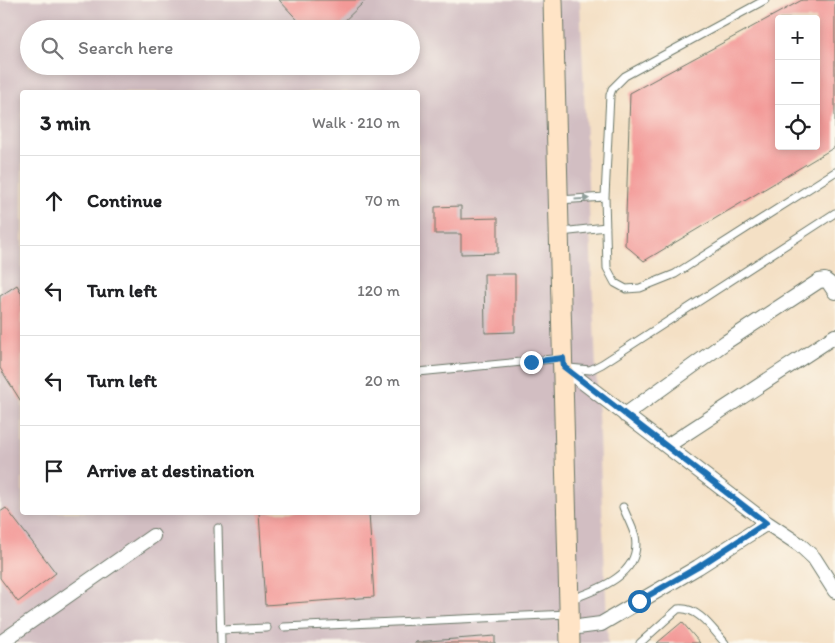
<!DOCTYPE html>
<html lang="en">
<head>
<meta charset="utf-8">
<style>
  :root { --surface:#fff; --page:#f2f2f2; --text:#202124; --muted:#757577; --line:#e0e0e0 }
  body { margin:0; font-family:Itim,sans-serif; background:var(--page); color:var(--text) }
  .controls { position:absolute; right:15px; top:15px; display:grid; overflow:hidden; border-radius:5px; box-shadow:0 2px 8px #0003 }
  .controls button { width:45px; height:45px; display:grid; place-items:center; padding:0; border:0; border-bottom:1px solid var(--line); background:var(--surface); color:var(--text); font:25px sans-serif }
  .stop { position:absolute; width:15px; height:15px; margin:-11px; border:4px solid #1f6fb2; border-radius:50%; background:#fff }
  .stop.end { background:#1f6fb2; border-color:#fff; box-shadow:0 1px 5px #0008 }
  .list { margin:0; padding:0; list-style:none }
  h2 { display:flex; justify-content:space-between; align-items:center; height:65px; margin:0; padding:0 20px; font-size:21px }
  h2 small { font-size:16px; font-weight:400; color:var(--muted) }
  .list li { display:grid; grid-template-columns:32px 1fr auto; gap:15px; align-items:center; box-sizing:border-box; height:90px; padding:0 20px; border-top:1px solid var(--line) }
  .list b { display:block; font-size:19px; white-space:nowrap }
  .list em { font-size:16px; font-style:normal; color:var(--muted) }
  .icon { flex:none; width:28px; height:28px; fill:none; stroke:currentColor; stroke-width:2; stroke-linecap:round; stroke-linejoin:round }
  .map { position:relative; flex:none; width:835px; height:643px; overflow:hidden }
  .search { position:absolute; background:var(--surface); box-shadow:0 2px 8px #0003; left:20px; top:20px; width:400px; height:55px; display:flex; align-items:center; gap:12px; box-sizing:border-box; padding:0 18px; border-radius:28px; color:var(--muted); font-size:19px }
  .panel { position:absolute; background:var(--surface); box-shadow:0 2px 8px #0003; left:20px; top:90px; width:400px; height:425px; border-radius:5px }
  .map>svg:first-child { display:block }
  .industrial { fill:#d2bec2; fill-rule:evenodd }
  .building { fill:#f39997; fill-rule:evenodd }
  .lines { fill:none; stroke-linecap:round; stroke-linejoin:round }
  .lane-casing { stroke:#6a7667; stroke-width:9 }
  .street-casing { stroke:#6a7667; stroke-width:16 }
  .secondary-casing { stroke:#6a7667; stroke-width:21 }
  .lane { stroke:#fff; stroke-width:7 }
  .street { stroke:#fff; stroke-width:14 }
  .secondary { stroke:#ffe4c6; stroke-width:19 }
  .oneway { fill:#8f9e9a }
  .route { stroke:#1f6fb2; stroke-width:6 }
</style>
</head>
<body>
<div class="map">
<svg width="835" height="643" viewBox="0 0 835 643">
  <rect width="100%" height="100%" fill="#fbf7ec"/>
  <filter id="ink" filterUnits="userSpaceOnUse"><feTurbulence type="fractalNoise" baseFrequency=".02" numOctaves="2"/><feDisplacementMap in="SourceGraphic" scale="10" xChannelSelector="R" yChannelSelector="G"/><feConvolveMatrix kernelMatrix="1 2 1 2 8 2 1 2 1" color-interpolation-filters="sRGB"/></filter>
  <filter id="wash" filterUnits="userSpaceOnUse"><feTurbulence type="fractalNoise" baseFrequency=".0096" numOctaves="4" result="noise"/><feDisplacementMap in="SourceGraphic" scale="20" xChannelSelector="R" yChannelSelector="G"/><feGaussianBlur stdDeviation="1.12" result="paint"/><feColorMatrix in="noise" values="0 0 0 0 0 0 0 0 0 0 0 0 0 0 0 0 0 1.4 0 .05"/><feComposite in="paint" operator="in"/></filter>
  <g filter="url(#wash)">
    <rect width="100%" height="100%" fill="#f4e0c5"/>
    <path class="industrial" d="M0,0H580L608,643H0ZM29,29H411V66H29ZM22,92H418V512H22Z"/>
    <g id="blocks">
      <path class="building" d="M279,0H366L336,29H306Z
        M802,0H835V147L644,261L625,245L630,93ZM779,19H816V146H779Z
        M461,206V219L498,218V253L461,254V234H435V207Z
        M484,274H515V332L485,333Z
        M17,285L22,294V403L0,368V296Z
        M6,508L56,573L18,602L0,578V512Z
        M274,512H369L374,597L265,605L259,513Z
        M682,622L700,643H657Z
        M495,636V643H415V642Z"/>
    </g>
  </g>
  <g filter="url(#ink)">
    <use href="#blocks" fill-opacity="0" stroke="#6a7667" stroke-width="1"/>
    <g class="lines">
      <g class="lane-casing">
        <path id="lane" d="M765,0L625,76L612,89L610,95L605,197L607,268L615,283L626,289L640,288L675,274L835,172
          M559,200L605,197
          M561,232L606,227
          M569,368L590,370L602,364L835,213
          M418,372L563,358
          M218,528L221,643
          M569,600C597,590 643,575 635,536C632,526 627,517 623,507
          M284,627L569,614
          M221,630L267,628
          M640,643L678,609C698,606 713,630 725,643"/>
      </g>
      <g class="street-casing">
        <path id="street" d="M563,367L767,523L800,545L814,558L835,591
          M625,415L726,342L819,281L825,280L829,283L835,292
          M667,446L835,336
          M570,628L601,624L698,567L767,523
          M0,643L153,536"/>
      </g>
      <g class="secondary-casing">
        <path id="secondary" d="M553,0L570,643"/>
      </g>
      <use href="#lane" class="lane"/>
      <use href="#street" class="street"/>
      <use href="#secondary" class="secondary"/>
    </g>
    <defs><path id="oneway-solid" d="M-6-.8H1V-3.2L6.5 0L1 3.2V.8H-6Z" transform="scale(1.25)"/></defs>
    <use class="oneway" href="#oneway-solid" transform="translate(582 199) rotate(-4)"/>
  </g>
  <g class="lines" filter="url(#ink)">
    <path class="route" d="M531,362L563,358L564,367L766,523L698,567L639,601"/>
  </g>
</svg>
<div class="controls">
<button>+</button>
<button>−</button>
<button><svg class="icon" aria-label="locate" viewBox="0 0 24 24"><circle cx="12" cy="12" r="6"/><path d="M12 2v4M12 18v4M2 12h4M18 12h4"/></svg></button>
</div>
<div class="stop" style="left:639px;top:601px"></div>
<div class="stop end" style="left:531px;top:362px"></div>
<div class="search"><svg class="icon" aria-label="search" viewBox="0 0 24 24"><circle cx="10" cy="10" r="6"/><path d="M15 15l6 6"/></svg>Search here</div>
<section class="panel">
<h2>3 min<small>Walk · 210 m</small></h2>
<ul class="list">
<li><svg class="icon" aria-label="ahead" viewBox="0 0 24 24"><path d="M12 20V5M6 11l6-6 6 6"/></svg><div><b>Continue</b></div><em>70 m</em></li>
<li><svg class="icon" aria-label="left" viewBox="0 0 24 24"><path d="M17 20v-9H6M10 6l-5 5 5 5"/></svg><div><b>Turn left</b></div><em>120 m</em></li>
<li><svg class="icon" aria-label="left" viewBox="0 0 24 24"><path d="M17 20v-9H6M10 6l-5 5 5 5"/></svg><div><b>Turn left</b></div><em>20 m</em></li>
<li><svg class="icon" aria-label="arrive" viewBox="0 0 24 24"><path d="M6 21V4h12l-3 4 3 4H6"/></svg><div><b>Arrive at destination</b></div></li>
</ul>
</section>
</div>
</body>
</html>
